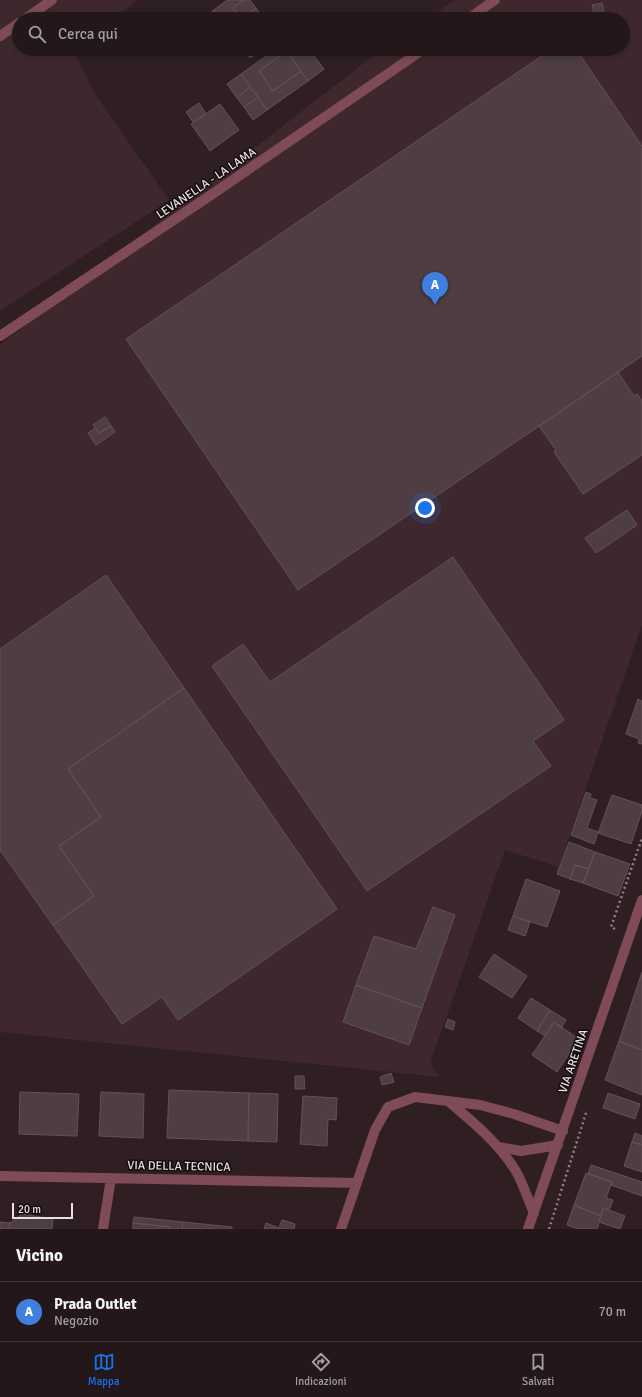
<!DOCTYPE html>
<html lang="it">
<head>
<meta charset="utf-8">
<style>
  :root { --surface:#23171a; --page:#2b2023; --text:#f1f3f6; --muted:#a39fa2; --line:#403639; --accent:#1a73e8 }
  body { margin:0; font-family:Signika,sans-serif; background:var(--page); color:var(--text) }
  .scale { position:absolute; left:12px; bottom:10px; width:61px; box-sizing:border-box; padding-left:4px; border:2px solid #eadfe1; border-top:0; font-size:11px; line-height:14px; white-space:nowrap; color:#eadfe1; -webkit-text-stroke:3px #120b0d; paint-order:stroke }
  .you { position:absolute; left:425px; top:508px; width:14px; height:14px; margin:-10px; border:3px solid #fff; border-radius:50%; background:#1a73e8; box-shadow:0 0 0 6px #1a73e833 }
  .badge { display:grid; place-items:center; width:26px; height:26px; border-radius:50%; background:var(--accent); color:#fff; font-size:13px; font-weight:700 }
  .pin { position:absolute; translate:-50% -33px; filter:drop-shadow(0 1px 2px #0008) }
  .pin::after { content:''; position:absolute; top:21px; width:14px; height:12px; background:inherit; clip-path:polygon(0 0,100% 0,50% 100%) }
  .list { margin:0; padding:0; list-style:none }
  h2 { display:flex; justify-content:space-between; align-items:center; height:52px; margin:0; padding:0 16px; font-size:17px }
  h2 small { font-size:13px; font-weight:400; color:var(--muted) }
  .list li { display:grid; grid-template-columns:26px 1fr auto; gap:12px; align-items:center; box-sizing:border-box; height:60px; padding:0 16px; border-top:1px solid var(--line) }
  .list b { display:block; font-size:15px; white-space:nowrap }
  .list p { margin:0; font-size:13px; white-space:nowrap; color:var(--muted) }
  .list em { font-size:13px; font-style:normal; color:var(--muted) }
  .icon { flex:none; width:22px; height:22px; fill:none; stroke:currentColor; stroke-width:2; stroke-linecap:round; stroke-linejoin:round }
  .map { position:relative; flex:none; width:642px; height:1229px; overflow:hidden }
  .search { position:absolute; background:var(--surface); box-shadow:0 2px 6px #0003; left:12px; right:12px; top:12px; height:44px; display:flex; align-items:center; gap:10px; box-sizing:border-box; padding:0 14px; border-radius:22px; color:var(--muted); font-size:15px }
  .sheet { height:112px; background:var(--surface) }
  nav { display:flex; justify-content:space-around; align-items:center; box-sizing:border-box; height:56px; border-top:1px solid var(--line); background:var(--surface); font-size:11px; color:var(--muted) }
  nav a { display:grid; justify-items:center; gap:2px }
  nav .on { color:var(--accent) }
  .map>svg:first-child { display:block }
  .built { fill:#3e282d }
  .building { fill:#4f3e41; stroke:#635155 }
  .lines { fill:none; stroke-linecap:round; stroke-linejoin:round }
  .path { stroke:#8f8184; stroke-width:2.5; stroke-dasharray:2 3; stroke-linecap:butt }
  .minor { stroke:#7f4b58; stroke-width:10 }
  .labels { text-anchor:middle; stroke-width:3; stroke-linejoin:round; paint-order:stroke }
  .street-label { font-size:12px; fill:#eadfe1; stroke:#120b0d }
</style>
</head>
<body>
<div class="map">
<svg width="642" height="1229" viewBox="0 0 642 1229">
  <rect width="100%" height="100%" fill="#2f1f23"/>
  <path class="built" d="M0,0H138L113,19H19V49H73L95,94L169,200L0,311Z
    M455,0H642V624L559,867L505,850L431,1061L432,1067L440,1077L0,1032V345L382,49H623V19H427Z"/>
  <path class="building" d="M227,0H244L233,8L240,16L236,19H220L214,10Z
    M244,0H250L256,8L242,19L233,8Z
    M602,3L604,12L594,14L592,5Z
    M256,8L264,19H242Z
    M214,10L220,19H208L206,16Z
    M244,49H263L250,58Z
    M276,49H285L287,51L259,71L273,91L301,71L308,81L267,110L241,74Z
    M285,49H309L324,69L308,81Z
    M552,49H576L642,146V356L298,590L126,339Z
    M287,51L301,71L273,91L259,71Z
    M241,74L250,87L237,98L227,84Z
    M250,87L258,97L244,107L237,98Z
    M258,97L267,110L253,120L244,107Z
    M199,103L206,114L193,122L186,112Z
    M220,104L239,130L210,151L191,124Z
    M618,372L634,396L637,394L642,401V455L583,494L554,452L556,450L539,426Z
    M105,417L111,426L99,433L93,425Z
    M111,426L115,432L96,445L88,433L96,428L99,433Z
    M627,510L637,525L596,553L585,538Z
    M453,557L564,720L533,741L551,766L367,891L212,666L243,644L270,682Z
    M106,575L184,688L68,769L101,817L59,846L94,896L53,925L0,850V649Z
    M184,688L337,909L178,1020L162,997L122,1024L53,925L94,896L59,846L101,817L68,769Z
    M638,699L642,701V744L638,743L639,739L626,734Z
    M586,792L591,794L590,798L597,800L587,828L598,832L594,844L571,835Z
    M612,795L642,805V811L631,844L598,833Z
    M569,842L595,852L589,869L575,865L570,879L557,874Z
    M595,852L630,864L618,896L583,883Z
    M575,865L589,869L583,883L570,879Z
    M526,879L560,891L547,927L513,916Z
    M433,907L455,915L422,1008L356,985L374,936L416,949Z
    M513,916L530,922L525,936L508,930Z
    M494,954L527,976L512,998L479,977Z
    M642,972V1050L619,1041Z
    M356,985L422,1008L409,1045L343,1022Z
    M531,998L550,1010L537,1031L518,1018Z
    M550,1010L566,1020L561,1028L554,1022L545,1036L537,1031Z
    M448,1019L455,1022L453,1030L445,1027Z
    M554,1022L579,1039L557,1072L532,1055Z
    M619,1041L642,1050V1095L605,1080Z
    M391,1073L394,1082L382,1085L380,1077Z
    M295,1076H304L305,1089H295Z
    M169,1090L249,1093L248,1141L167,1138Z
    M20,1092L79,1094L77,1136L19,1134Z
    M101,1092L144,1094L143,1138L99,1136Z
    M249,1093L278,1094L277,1142L248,1141Z
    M608,1093L640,1104L635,1119L603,1108Z
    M303,1096L337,1098L336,1120L328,1119L327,1146L300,1144Z
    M635,1133L642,1136V1145L632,1142Z
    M632,1142L642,1145V1172L624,1166Z
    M591,1165L642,1182V1196L611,1185L612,1182L588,1174Z
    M586,1173L612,1182L606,1198L613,1200L609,1210L603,1208L601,1216L574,1205Z
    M574,1205L601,1216L597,1229H578L567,1225Z
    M603,1208L625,1216L620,1229L599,1222Z
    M22,1214L53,1219L52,1229H9L10,1223Z
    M134,1217L183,1222L182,1229H170V1227L133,1223Z
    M282,1220L295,1224L294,1229H264L266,1223L279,1228Z
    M0,1222L10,1223L9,1229H0Z
    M183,1222L232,1227V1229H182Z
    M133,1223L170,1227V1229H133Z"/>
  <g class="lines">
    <path class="path" d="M615,929L611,927L642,838
      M549,1229L587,1110"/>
    <path class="minor" d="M25,19L52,0
      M468,19L495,0
      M0,36L19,23
      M0,336L211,195L424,49
      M448,1101C473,1122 500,1144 517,1173C524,1186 528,1200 534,1213
      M499,1147L521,1151L558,1145
      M0,1176L356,1183
      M103,1229L111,1178
      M341,1229L375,1130L388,1107L415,1097L480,1105L514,1114L563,1131
      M528,1229L642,900"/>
  </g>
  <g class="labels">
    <g class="street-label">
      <text transform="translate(206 183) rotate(-34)" y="4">LEVANELLA - LA LAMA</text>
      <text transform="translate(573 1061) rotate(-71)" y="4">VIA ARETINA</text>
      <text transform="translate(179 1166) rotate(1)" y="4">VIA DELLA TECNICA</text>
    </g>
  </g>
</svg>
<div class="scale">20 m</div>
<div class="you"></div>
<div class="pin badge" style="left:435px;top:305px;background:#3f7fe0">A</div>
<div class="search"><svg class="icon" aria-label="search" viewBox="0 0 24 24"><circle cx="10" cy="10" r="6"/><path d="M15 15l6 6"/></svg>Cerca qui</div>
</div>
<section class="sheet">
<h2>Vicino<small></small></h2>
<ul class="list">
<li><span class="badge" style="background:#3f7fe0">A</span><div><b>Prada Outlet</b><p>Negozio</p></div><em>70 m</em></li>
</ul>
</section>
<nav>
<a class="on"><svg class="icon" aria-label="map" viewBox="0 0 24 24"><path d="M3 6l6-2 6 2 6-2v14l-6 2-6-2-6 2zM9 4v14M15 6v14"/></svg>Mappa</a>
<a><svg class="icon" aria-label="directions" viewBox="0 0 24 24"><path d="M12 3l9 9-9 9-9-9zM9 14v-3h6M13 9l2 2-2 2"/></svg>Indicazioni</a>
<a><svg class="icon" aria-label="saved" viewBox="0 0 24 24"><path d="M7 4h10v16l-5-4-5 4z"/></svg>Salvati</a>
</nav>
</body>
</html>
